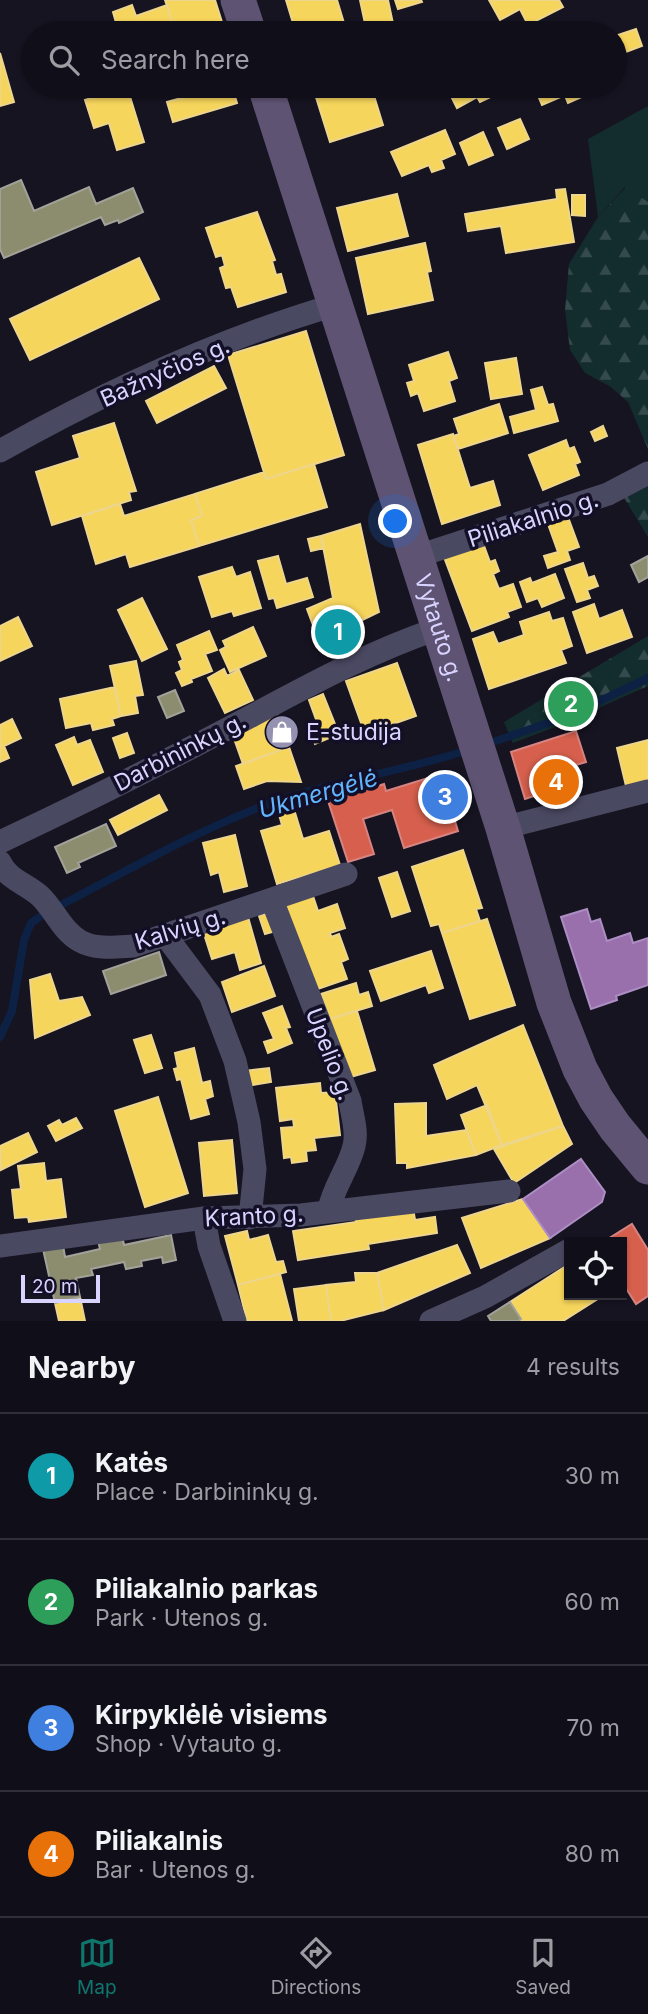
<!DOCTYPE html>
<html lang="en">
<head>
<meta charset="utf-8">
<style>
  :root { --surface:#100f19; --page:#191822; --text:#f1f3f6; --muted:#9c9ca2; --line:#302f38; --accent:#0f766e }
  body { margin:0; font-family:Inter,sans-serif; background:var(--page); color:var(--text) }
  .controls { position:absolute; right:21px; bottom:21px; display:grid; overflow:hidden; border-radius:0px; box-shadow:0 2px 5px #0004 }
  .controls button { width:63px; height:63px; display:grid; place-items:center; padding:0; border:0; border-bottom:2px solid var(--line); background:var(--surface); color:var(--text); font:35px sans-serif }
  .scale { position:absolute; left:21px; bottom:18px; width:79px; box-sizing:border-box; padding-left:7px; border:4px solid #d9d4ff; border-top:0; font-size:19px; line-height:24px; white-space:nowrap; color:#d9d4ff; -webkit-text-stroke:5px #130f26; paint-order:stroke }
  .you { position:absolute; left:396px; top:522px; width:24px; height:24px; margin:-18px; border:5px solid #fff; border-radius:50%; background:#1a73e8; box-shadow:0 0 0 10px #1a73e833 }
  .badge { display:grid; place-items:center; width:46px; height:46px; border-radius:50%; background:var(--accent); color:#fff; font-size:23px; font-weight:700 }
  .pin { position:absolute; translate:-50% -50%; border:4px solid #fff; box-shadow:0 2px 7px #0006 }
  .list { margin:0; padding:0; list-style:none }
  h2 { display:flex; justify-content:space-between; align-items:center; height:91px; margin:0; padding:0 28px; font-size:30px }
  h2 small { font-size:23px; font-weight:400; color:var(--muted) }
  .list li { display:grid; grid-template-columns:46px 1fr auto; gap:21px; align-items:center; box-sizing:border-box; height:126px; padding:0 28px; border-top:2px solid var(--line) }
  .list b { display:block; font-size:26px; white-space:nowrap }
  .list p { margin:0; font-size:23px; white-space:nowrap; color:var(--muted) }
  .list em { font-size:23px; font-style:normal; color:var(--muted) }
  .icon { flex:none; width:38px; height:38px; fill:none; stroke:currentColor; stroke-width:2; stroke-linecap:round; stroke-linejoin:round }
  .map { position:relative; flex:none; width:648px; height:1321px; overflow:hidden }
  .search { position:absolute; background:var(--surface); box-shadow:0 2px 5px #0004; left:21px; right:21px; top:21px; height:77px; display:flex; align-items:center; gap:18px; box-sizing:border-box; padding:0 24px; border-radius:38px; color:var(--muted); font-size:26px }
  .sheet { height:595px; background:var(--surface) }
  nav { display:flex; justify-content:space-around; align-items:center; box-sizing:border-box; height:98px; border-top:2px solid var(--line); background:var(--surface); font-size:19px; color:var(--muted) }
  nav a { display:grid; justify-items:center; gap:4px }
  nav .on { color:var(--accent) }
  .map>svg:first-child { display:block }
  .green { fill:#132c2d }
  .forest { fill:url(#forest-firs) }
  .homes { fill:#f6d55c; stroke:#edd58d; stroke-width:2 }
  .shops { fill:#d6604d; stroke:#d78382; stroke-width:2 }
  .offices { fill:#9970ab; stroke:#ac8ec4; stroke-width:2 }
  .industry { fill:#8c8c6e; stroke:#a3a29a; stroke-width:2 }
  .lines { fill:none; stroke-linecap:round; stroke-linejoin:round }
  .stream { stroke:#0d2144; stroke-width:8 }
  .minor { stroke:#4a4962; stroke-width:23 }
  .primary { stroke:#5e5373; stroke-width:35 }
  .labels { text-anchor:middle; stroke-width:7; stroke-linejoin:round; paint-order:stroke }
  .street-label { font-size:23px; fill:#d9d4ff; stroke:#130f26 }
  .poi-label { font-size:23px; fill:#d9d4ff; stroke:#130f26; text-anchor:start }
  .water-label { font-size:24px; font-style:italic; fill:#62b6ff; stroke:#130f26 }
</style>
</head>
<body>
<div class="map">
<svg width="648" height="1321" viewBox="0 0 648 1321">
  <defs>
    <pattern id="forest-firs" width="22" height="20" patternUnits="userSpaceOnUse" patternTransform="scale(1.75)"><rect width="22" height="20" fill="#132c2d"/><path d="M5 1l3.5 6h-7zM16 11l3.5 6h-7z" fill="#354a4c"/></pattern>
  </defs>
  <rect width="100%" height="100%" fill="#161421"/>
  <path class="green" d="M648,106V202L625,187L598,217L588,139Z"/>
  <path class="forest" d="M626,187L648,202V449L628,402L611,387L585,373L570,350L565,310L569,264L598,217Z
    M648,481V537L623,496Z
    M648,636V686L560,725L513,743L504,722Z"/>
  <path class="homes" d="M165,0H215L222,22L188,33H176Z
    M286,0H337L347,33H296Z
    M360,0H388L395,33H367Z
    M395,0H421L422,2L398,9Z
    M489,0H559L563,7L528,25L520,9L500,20Z
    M132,5L136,16L167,5L176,33H119L113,12Z
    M464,23L469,33H445Z
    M636,29L642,46L615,56V36Z
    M0,53L14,102L0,106Z
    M182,86H232L237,103L173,122L167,102L185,97Z
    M318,86H371L383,125L330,142L315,94L320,93Z
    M446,86H496L499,93L480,102L477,97L457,108Z
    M534,86H558L563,96L542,105Z
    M580,86L584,96L568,103L564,93Z
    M127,87L144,142L117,150L109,123L94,128L85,100Z
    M520,119L529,139L507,149L498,128Z
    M445,130L455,154L441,160L444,168L432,172L429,165L402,176L391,152Z
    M483,132L493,155L469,165L460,143Z
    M565,189L574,242L506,253L501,226L468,231L465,214L557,199L556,190Z
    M397,194L408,236L348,251L337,208Z
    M572,195H585V216L572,215Z
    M257,212L275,260L272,261L276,275L281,274L286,292L238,307L231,287L226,288L220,268L225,266L222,255L216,257L206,228Z
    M425,243L431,271L427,272L433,300L368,314L356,258Z
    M139,258L159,299L30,360L10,319Z
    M306,331L344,455L266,479L228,355Z
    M448,352L457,378L449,381L455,401L424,411L418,393L411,396L407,383L414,381L409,365Z
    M516,358L522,394L491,399L485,363Z
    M214,366L226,388L157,423L146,401Z
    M542,387L548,405L553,404L558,421L514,433L510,417L536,410L531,390Z
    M499,404L508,433L458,449L453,436L459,434L454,419Z
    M114,423L136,491L129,492L131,500L52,525L36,472L80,458L73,436Z
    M603,426L607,436L595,441L591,432Z
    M453,434L470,488L493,481L500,505L442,524L418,445Z
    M566,440L569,449L574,447L580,462L575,464L579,475L543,490L529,455Z
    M314,464L327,507L199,546L191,520L202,516L195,494L264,472L266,479Z
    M195,494L202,516L191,520L199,546L130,567L126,554L96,564L82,516L120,504L124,516Z
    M568,517L579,547L567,551L570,560L548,568L544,556L558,552L548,524Z
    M360,524L379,612L319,641L307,609L333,598L321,536Z
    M321,536L324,548L311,551L308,539Z
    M483,543L490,562L495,560L499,571L493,574L499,589L513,584L521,607L507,612L509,617L472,631L444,557Z
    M278,556L286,584L307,578L313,597L277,608L274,598L269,599L258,561Z
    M583,563L588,578L594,576L598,586L587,590L590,598L577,602L565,569Z
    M232,567L236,577L250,572L261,608L234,616L232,611L212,617L199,577Z
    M555,574L564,598L542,607L538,598L527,602L520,582L530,578L532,583Z
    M142,598L167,649L142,661L118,610Z
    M594,604L599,619L622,610L632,637L587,653L573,612Z
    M549,612L552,621L563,618L572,646L561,650L566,663L489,689L473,639L493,632L498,644L524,635L520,622Z
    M18,617L32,646L0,661V626Z
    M253,627L266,656L230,672L220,650L226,647L223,641Z
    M209,631L217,650L205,654L212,671L191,679L192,682L182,686L176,673L182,670L179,662L183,660L177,645Z
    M136,661L143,695L135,696L138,713L121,716L110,666Z
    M397,663L416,716L365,734L346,681Z
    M224,669L227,676L239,670L253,700L225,713L208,678Z
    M115,687L121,716L112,719L114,725L93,730L91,723L66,728L60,699Z
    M323,694L339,734L315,744L309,728L318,725L309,700Z
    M276,711L289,747L243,764L232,733Z
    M12,719L21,738L4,746L9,758L0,762V725Z
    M127,733L134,753L120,758L113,738Z
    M74,737L77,745L90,740L103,772L73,785L56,745Z
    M648,740V780L626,786L617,748Z
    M289,747L301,782L267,781L244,789L236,766Z
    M159,795L167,810L118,835L110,820Z
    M293,806L303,839L329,831L340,865L277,884L261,831L282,825L278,811Z
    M235,835L247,886L224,892L219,872L211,875L203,843Z
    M463,850L482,908L476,909L480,921L442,933L439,924L431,926L412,867Z
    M397,872L410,911L392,917L379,878Z
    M313,896L318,911L337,904L345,928L330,933L331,937L339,934L348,959L341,962L347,979L312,991L284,905Z
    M272,911L279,930L265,934L259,916Z
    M248,917L261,963L240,970L235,952L212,959L203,931Z
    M487,919L515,1005L470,1019L442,933Z
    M431,951L443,988L429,993L426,985L381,1001L370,971Z
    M264,966L275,996L232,1012L222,982Z
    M50,974L59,1001L82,997L90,1015L35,1038L30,980Z
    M356,983L359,995L368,992L372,1006L329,1019L321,994Z
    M282,1006L290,1027L286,1028L292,1043L268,1053L264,1042L274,1039L263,1013Z
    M357,1011L375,1070L347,1078L329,1019Z
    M523,1025L563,1126L502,1145L477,1085L447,1099L434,1065Z
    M151,1035L162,1068L145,1073L134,1040Z
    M194,1048L202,1083L210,1081L213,1096L205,1099L209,1114L191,1119L181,1079L177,1080L174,1069L178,1068L175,1053Z
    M269,1068L271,1082L246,1086L244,1071Z
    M320,1083L321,1093L335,1092L340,1135L314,1138L316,1150L306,1151L307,1161L292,1163L291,1157L284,1158L281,1128L294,1127L293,1119L280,1121L276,1088Z
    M158,1097L188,1193L145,1207L115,1111Z
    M426,1103V1136L466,1130L476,1155L407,1168V1163H397L395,1104Z
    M487,1105L502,1145L476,1155L461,1115Z
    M76,1118L82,1128L56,1141L48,1126L59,1120L62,1125Z
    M563,1126L572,1144L514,1183L494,1149Z
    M28,1133L37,1152L1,1170L0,1146Z
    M232,1140L237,1193L204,1196L199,1143Z
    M44,1163L46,1181L61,1179L66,1217L29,1222L28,1217L15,1218L12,1190L21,1189L18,1166Z
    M523,1199L550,1238L481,1268L462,1218Z
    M413,1208L415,1220L435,1217L437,1233L368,1244L369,1249L298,1260L293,1231L356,1222L355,1216Z
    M247,1231L249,1240L268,1235L276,1262L283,1261L286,1272L238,1285L225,1236Z
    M457,1245L470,1273L384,1310L377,1273Z
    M569,1264V1295H604L563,1321H518L521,1319L510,1302Z
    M355,1273H377L384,1310L340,1321H331L326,1285L356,1282Z
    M280,1274L292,1321H247L238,1285Z
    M326,1285L331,1321H299L294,1289Z
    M80,1297L85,1321H59L55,1303Z"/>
  <path class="shops" d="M576,731L586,762L562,769L567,785L525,799L511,752Z
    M441,774L458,831L404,848L392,810L363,819L374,854L348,862L328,801L384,784L386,791Z
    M632,1224L648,1250V1296L636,1304L622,1282V1242H603Z"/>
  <path class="offices" d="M587,909L591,922L600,919L607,941L630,933L633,943L648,938V985L616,996L617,1000L591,1009L561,917Z
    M581,1159L605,1192L602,1202L550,1238L523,1199Z"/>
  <path class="industry" d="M21,180L34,211L89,187L96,204L133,188L143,212L119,223L118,220L105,225L101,217L4,258L0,249V189Z
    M648,556V577L639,582L631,565Z
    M175,690L184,711L167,718L158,697Z
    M106,824L116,846L78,863L80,867L67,873L55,847Z
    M159,952L166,975L111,994L103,971Z
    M121,1231L124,1245L171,1235L176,1260L163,1263L162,1257L141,1261L142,1266L126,1269L124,1262L91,1269L93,1275L76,1278L80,1297L55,1303L43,1249L63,1245L65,1257L100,1249L97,1237Z
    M510,1302L521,1319L518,1321H491L488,1316Z"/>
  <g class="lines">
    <path class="stream" d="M484,745L566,717L648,678
      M0,1037L12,1011L24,940L31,923L44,914C116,877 187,835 263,806C329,781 401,772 468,750"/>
    <path class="minor" d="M0,451C105,392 219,339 335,305
      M415,557L608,494L648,473
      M503,828L648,791
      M0,842C68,810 135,777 202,742C280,702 354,657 437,629
      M0,862C7,879 27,884 40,896C54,909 62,931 80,941C96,950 116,947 133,946L346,874
      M272,900L350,1101C352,1115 358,1132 354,1146C349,1168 333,1187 329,1210
      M165,935L210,995L235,1061L249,1122L255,1169L250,1218
      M204,1218L209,1246L235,1321
      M0,1246L204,1218L301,1215L509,1191
      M431,1321L485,1297L569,1250"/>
    <g class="primary">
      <path d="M238,0L249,33"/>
      <path id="s1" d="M265,86L503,828L554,1003L580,1069L596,1099L615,1127L648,1167"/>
    </g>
  </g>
  <defs>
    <g id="shop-disc" transform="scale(1.75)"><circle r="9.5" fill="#9591b1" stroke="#130f26"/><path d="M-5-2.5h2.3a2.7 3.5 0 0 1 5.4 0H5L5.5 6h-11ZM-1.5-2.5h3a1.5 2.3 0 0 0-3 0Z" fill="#fff"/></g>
  </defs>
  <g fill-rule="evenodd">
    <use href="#shop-disc" x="282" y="732"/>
  </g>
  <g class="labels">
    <g class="street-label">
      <text transform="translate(165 372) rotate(-24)" y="8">Bažnyčios g.</text>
      <text transform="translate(533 519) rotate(-18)" y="8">Piliakalnio g.</text>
      <text dy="8" stroke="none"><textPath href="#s1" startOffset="569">Vytauto g.</textPath></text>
      <text transform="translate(180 752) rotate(-27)" y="8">Darbininkų g.</text>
      <text transform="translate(180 929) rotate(-17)" y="8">Kalvių g.</text>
      <text transform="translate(330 1054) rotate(69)" y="8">Upelio g.</text>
      <text transform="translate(254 1216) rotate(-3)" y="8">Kranto g.</text>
    </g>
    <g class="poi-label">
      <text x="306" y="740">E-studija</text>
    </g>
    <g class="water-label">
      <text transform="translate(318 794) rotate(-16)" y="8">Ukmergėlė</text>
    </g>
  </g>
</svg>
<div class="controls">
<button><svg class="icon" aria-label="locate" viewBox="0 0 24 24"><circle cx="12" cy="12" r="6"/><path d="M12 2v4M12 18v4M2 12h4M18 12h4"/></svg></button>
</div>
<div class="scale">20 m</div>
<div class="you"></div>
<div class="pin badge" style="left:338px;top:632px;background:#0f9aa8">1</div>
<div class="pin badge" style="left:571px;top:704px;background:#2e9e5b">2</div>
<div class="pin badge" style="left:445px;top:797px;background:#3f7fe0">3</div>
<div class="pin badge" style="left:556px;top:782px;background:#e8710a">4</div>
<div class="search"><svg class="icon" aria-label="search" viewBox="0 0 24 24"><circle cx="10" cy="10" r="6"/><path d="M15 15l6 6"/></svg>Search here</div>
</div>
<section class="sheet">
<h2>Nearby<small>4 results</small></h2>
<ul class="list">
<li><span class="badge" style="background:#0f9aa8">1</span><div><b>Katės</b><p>Place · Darbininkų g.</p></div><em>30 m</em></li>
<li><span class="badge" style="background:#2e9e5b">2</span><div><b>Piliakalnio parkas</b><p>Park · Utenos g.</p></div><em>60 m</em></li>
<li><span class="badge" style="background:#3f7fe0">3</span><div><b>Kirpyklėlė visiems</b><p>Shop · Vytauto g.</p></div><em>70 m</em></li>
<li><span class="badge" style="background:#e8710a">4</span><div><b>Piliakalnis</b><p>Bar · Utenos g.</p></div><em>80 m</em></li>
</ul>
</section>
<nav>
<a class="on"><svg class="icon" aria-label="map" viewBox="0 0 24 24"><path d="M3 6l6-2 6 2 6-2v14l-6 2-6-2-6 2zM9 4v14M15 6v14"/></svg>Map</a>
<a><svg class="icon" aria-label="directions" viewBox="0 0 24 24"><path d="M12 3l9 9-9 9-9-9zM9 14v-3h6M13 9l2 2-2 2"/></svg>Directions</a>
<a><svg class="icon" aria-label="saved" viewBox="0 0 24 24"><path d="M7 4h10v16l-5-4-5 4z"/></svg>Saved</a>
</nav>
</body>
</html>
